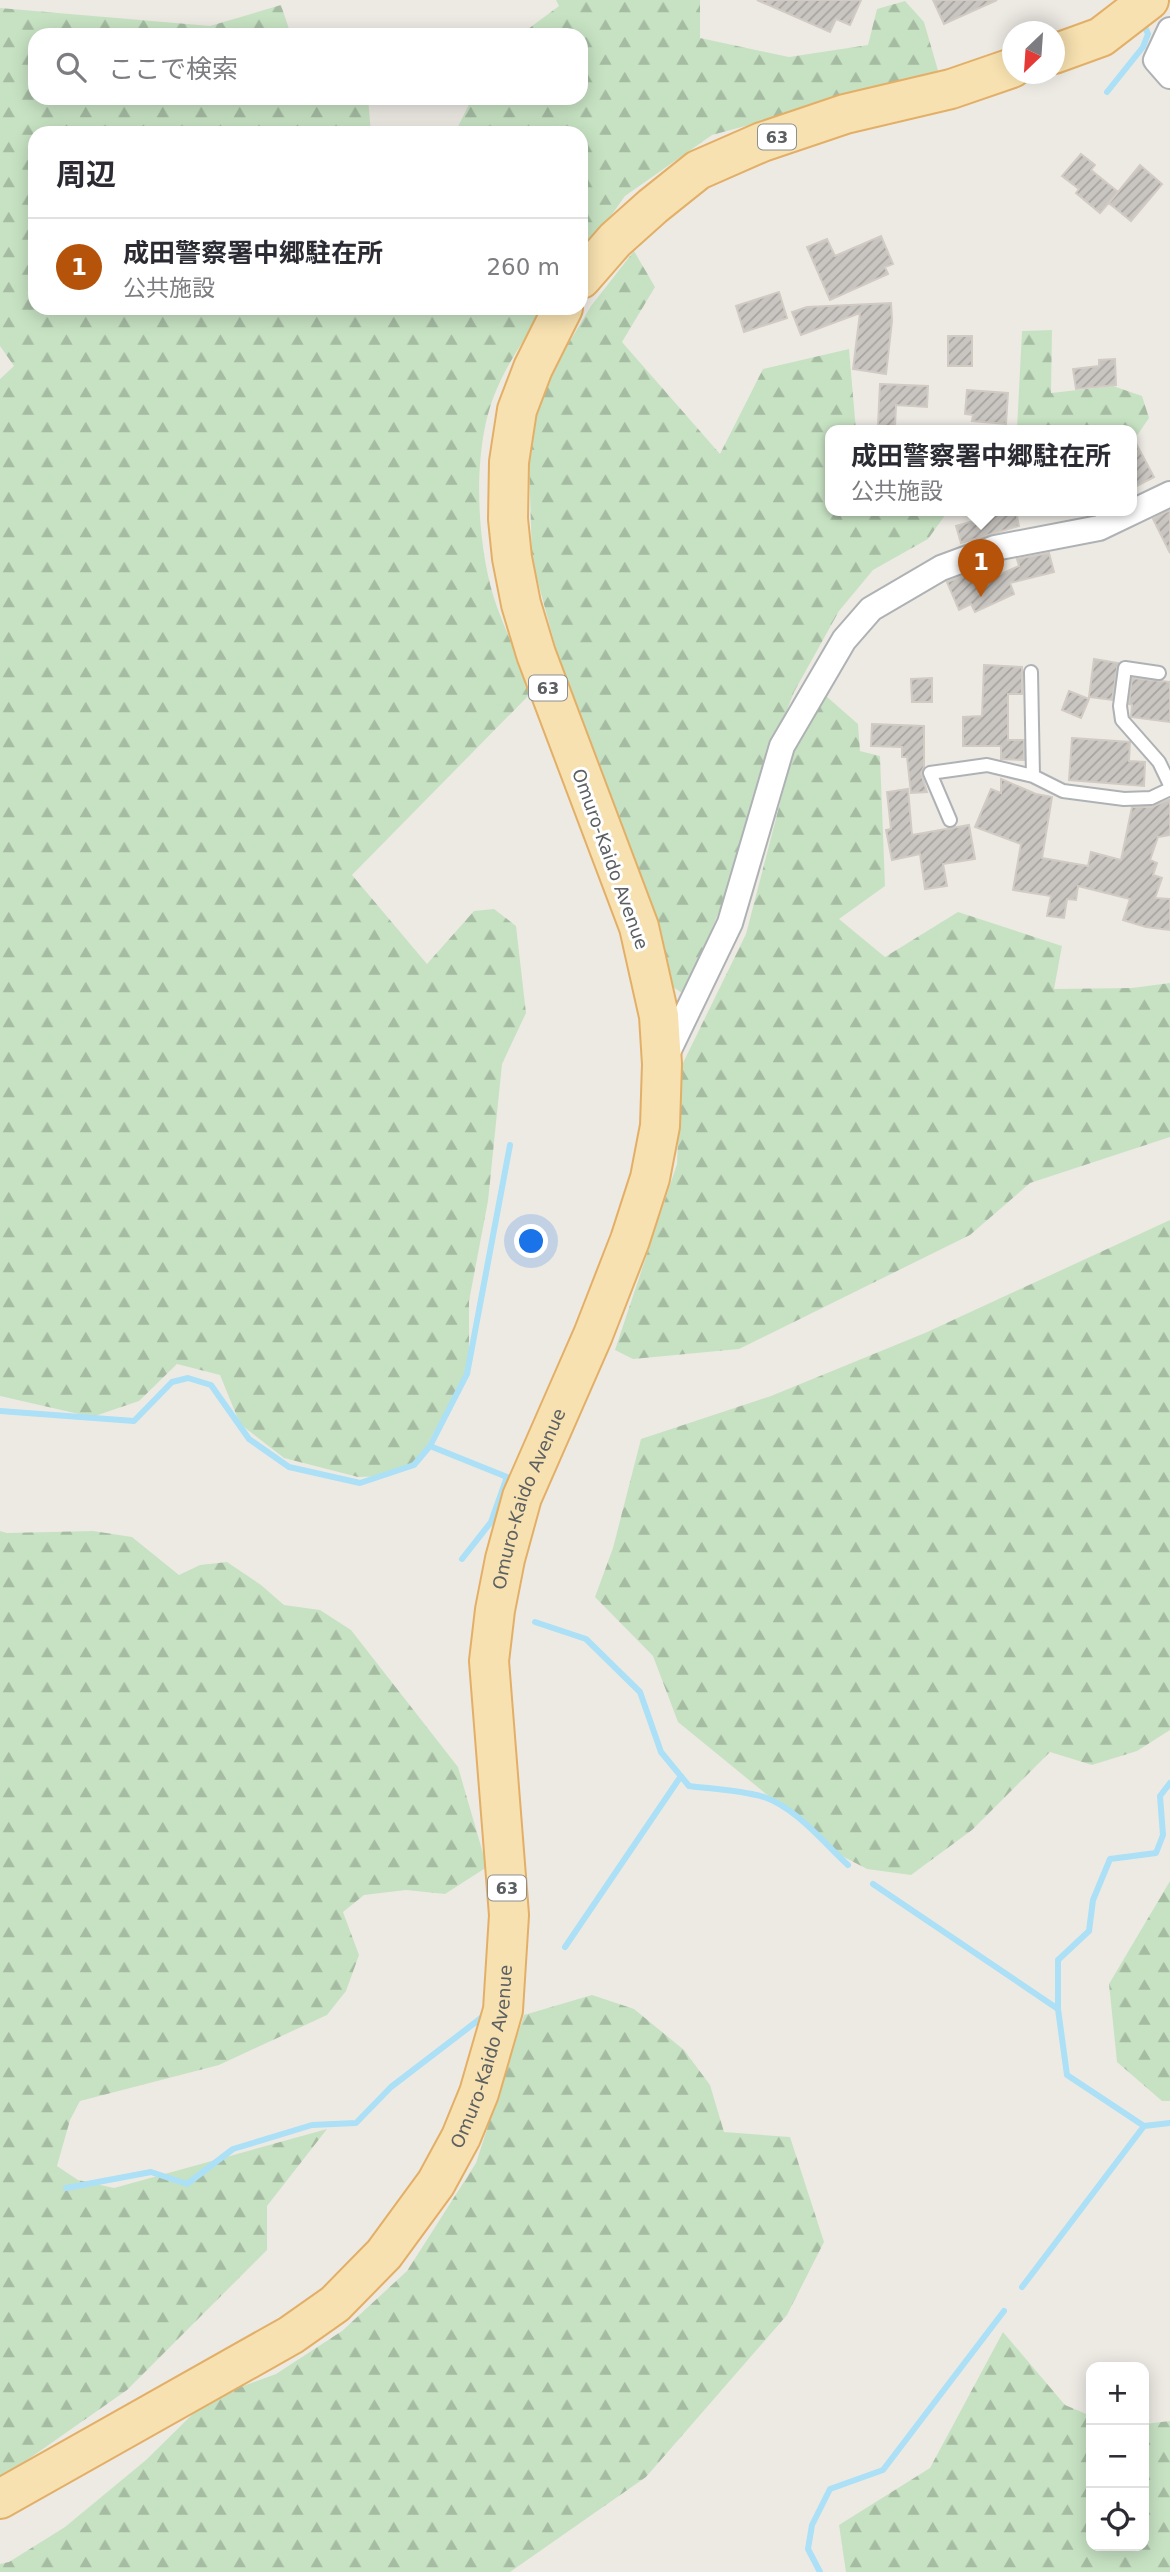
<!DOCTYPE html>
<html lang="ja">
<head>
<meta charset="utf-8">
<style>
  :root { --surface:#fff; --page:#f2f2f3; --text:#2b2b33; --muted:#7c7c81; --line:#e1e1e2; --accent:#b45309 }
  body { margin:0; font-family:"DejaVu Sans","Noto Sans JP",sans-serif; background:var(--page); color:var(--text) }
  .controls { position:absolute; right:21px; bottom:21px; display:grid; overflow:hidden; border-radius:14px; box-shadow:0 4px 18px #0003 }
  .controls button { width:63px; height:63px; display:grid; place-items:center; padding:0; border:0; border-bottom:2px solid var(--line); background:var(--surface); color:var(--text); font:35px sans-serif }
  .compass { position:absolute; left:1002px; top:21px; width:63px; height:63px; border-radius:50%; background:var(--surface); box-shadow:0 4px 18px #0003; rotate:205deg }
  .you { position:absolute; left:532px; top:1242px; width:24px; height:24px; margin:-18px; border:5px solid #fff; border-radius:50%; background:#1a73e8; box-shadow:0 0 0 10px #1a73e833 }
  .badge { display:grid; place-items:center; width:46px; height:46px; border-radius:50%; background:var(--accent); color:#fff; font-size:23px; font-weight:700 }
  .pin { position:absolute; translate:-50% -58px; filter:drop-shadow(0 2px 4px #0008) }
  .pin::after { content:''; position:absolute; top:37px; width:24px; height:21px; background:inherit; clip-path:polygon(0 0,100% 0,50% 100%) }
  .popup { position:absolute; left:825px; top:425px; width:312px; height:91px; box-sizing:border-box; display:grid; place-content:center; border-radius:14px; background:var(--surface); filter:drop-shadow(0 2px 5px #0005); font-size:23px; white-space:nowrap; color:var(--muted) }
  .popup b { font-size:26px; color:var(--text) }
  .popup::after { content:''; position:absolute; left:50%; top:100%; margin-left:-14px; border:14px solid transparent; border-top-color:var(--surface) }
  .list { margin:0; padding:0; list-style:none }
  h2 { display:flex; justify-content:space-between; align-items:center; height:91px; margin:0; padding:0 28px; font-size:30px }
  h2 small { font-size:23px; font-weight:400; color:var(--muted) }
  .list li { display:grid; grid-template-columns:46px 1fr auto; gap:21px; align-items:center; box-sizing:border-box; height:98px; padding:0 28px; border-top:2px solid var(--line) }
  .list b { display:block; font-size:26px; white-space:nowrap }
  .list p { margin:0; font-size:23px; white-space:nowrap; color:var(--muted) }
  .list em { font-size:23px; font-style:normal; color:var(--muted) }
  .icon { flex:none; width:38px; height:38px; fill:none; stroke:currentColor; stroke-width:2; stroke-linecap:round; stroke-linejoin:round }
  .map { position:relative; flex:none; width:1170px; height:2572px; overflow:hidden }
  .search { position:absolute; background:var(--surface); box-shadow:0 4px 18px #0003; left:28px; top:28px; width:560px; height:77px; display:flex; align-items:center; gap:18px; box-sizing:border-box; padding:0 24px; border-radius:21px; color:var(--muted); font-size:26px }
  .panel { position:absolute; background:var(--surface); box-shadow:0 4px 18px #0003; left:28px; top:126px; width:560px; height:189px; border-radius:21px }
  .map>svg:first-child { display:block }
  .forest { fill:url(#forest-firs) }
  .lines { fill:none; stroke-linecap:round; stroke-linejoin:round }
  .stream { stroke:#abe0f6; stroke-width:6 }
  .building { fill:url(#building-hatch); stroke:#d1cbc3; stroke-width:2 }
  .service-casing { stroke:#afb2b5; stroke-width:16 }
  .minor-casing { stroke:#afb2b5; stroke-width:28 }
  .primary-casing { stroke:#e3af67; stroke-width:42 }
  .service { stroke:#fff; stroke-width:12 }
  .minor { stroke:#fff; stroke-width:24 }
  .primary { stroke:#f7e1b0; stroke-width:38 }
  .labels { text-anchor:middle; stroke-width:6; stroke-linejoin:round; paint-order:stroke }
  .shield { fill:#fff; stroke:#8d9092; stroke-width:2 }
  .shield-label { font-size:16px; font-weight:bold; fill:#5c6063 }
  .street-label { font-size:18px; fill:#5c6063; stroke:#fff }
</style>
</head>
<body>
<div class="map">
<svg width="1170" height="2572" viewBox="0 0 1170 2572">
  <defs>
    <pattern id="forest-firs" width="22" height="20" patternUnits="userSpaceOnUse" patternTransform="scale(1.75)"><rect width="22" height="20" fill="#c7e2c3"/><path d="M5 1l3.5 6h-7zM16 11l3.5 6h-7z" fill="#a5bba2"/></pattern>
    <pattern id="building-hatch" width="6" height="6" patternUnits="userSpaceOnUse" patternTransform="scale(1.75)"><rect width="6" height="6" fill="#c9c5c1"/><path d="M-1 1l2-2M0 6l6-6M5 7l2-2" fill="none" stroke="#a6a3a0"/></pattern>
  </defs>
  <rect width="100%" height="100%" fill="#edeae4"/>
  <path class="forest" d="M556,0H700V38L789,57L868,45L877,9L905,1L924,22L939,74L712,135L625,196L581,258V133H455L472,98H581V35H520L559,6Z
    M281,5L291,35H35V98H368L371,133H35V308H546C527,334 508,362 496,391C471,448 476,549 497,607C508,636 520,664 532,692L352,875L427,964L474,911L494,909L516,926L526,1013L502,1064L488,1201L469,1301V1368L420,1458L390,1476L358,1477L284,1458L240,1424L220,1375L177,1364L139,1401L92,1417L0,1396V379L14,366L0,346V8L210,26Z
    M634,251L655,287L622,342L720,454L763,369L849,349L856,431H830V511H948L928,539L873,570L839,611L794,692L758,784L727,892L685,995L667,983L569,697L532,560L529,460L540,391L591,306Z
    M1052,330L1051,393L1113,386L1142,396L1149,418L1136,437L1132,440V431H985L1017,429L1022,331Z
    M826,696L858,724L860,751L880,756L885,886L839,919L885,957L958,912L1062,946L1054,989L1132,988L1170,983V1137L1030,1183L970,1235L739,1349L633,1359L615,1350L677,1164L681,1067L746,934L793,753Z
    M1170,1220V1730L1137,1751L1092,1765L1050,1752L972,1830L911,1875L867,1869L842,1856L678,1722L653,1656L595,1597L613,1548L641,1439L771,1396L925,1333Z
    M0,1531L7,1533L93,1531L132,1537L179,1575L200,1565L227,1562L261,1585L284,1605L320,1610L351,1630L458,1767L487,1867L445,1894L406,1890L364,1895L343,1912L359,1955L346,1991L327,2015L219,2065L80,2101L70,2120L57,2166L78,2180L114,2188L327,2129L267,2206V2250L127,2390L0,2479Z
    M1170,1881V2101H1162L1117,2062L1109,1984Z
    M592,1995L634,2009L684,2050L710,2085L724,2132L790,2137L824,2242L787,2315L646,2477L510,2572H0V2564L9,2562L65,2527L146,2460L208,2399L276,2374L342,2331L407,2271L476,2163L524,2015Z
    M1003,2332L1065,2405L1091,2416V2546H1144V2424L1170,2421V2572H846L839,2525L930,2468Z"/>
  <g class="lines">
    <path class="stream" d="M1107,92L1143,47L1148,34L1143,22
      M0,1411L134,1421L172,1382L188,1378L211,1385L249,1439L289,1467L360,1483L414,1465L430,1446L507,1477L491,1522L462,1559
      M430,1446L467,1374L510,1145
      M535,1622L586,1639L640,1692L661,1752L689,1786C714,1789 740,1790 764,1797C796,1808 823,1842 848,1865
      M873,1884L1058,2009L1067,2075L1144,2126L1170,2123
      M565,1947L681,1776
      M1058,2009V1960L1089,1931L1093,1900L1110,1859L1156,1853L1163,1835L1160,1796L1170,1783
      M66,2188L151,2172L187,2184L233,2149L312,2125L356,2123L391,2087L485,2015
      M1022,2287L1144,2126
      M820,2572L808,2549L812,2525L830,2489L883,2470L1004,2311"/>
  </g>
  <path class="building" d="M757,0H861L850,25L836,19L830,32Z
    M933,0H997L944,24Z
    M1081,154L1095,165L1091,170L1118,192L1100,213L1076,193L1079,189L1062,176Z
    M1140,165L1162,184L1131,221L1109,203Z
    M881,236L893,264L885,267L888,274L830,300L807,247L827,239L835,256Z
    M779,292L787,318L744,332L736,306Z
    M891,303L892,321L886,374L853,369L860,313L801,335L792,312L807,307Z
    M948,336H972V366H948Z
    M1115,359L1116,385L1076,389L1073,369L1099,366V360Z
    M880,384L928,386L927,407L896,405L895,427L878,425Z
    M967,390L1008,393L1006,424L972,421L973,415L965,414Z
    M1131,434L1154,477L1131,489Z
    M986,511H1016L1019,526L961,543L956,526L988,517Z
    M1168,511H1170V553L1153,519Z
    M1049,553L1054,572L1010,583L1014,594L975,612L971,604L959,610L947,582L985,568L990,579L1019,566L1017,559Z
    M1094,659L1118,663L1112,700L1089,697Z
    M984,665L1022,667V694H1008V740H1024V760L1001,759V746H963V717L982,716Z
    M932,678V702H912L911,679Z
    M1132,678L1170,682V722L1131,717L1132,705L1129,704Z
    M1069,691L1089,699L1081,718L1062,710Z
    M872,724L924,726V767L921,773L927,792L911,793L907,757H902V747L871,746Z
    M1072,738L1130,742L1129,761L1145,762L1144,786L1069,780Z
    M1001,779L1036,794L1052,797L1042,858L1088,866L1091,852L1121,860L1132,807H1152L1170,799V835L1158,837L1150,860L1157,863L1153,875L1162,878L1155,898L1170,899V930L1146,927L1123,920L1130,899L1078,886L1076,900L1067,899L1064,918L1047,916L1051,896L1013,890L1021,844L975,827L991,789L1001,793Z
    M908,789L912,835L969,825L975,859L943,864L947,886L925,889L920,854L892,860L886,830L891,829L887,792Z"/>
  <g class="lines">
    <g class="service-casing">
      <path id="service" d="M1031,672L1033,776
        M1159,673L1125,668L1120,706L1122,720L1159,762L1170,785
        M950,820L930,773L987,765L1033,776L1063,791L1124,799L1151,798L1170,789"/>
    </g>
    <g class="minor-casing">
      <path id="minor" d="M1170,30L1156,60L1170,76
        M665,1058L730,923L782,746L844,640L871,609L941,568L995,548L1099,528L1170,494"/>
    </g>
    <g class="primary-casing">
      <g id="primary">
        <path d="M1054,54L1101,37L1149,0"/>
        <path d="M581,279L615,240L653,206L698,170L762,142L845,114L951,89L1012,68"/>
        <path id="s1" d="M0,2499L291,2335L335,2304L384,2254L436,2183L461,2137L479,2093L503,2010L509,1915L489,1661L495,1610L505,1559L522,1497L593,1335L630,1240L650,1178L660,1126L662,1064L659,1016L639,927L536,654L521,604L512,558L508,519L509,462L517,410L533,368L563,308"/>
      </g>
    </g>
    <use href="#service" class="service"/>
    <use href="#minor" class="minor"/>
    <use href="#primary" class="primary"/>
  </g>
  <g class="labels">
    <g class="shield">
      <rect x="758" y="124.5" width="38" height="25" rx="5"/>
      <rect x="529" y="675.5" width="38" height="25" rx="5"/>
      <rect x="488" y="1875.5" width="38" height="25" rx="5"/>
    </g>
    <g class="shield-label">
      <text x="777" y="143">63</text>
      <text x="548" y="694">63</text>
      <text x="507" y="1894">63</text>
    </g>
    <g class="street-label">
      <text transform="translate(610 859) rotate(70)" y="6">Omuro-Kaido Avenue</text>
      <text dy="6" stroke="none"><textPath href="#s1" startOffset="1250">Omuro-Kaido Avenue</textPath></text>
      <text dy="6" stroke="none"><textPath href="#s1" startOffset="682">Omuro-Kaido Avenue</textPath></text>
    </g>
  </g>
</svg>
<div class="controls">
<button>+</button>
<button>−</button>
<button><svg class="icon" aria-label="locate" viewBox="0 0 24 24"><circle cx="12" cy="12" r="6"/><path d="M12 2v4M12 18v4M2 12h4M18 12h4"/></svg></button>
</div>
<svg class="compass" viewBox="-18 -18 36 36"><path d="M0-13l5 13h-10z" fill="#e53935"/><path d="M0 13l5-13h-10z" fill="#7c7c81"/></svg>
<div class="you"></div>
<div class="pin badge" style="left:981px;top:597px">1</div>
<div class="popup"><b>成田警察署中郷駐在所</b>公共施設</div>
<div class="search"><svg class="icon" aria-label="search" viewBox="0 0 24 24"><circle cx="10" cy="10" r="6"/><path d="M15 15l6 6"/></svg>ここで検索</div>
<section class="panel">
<h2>周辺<small></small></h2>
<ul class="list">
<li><span class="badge">1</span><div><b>成田警察署中郷駐在所</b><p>公共施設</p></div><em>260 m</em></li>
</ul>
</section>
</div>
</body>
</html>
